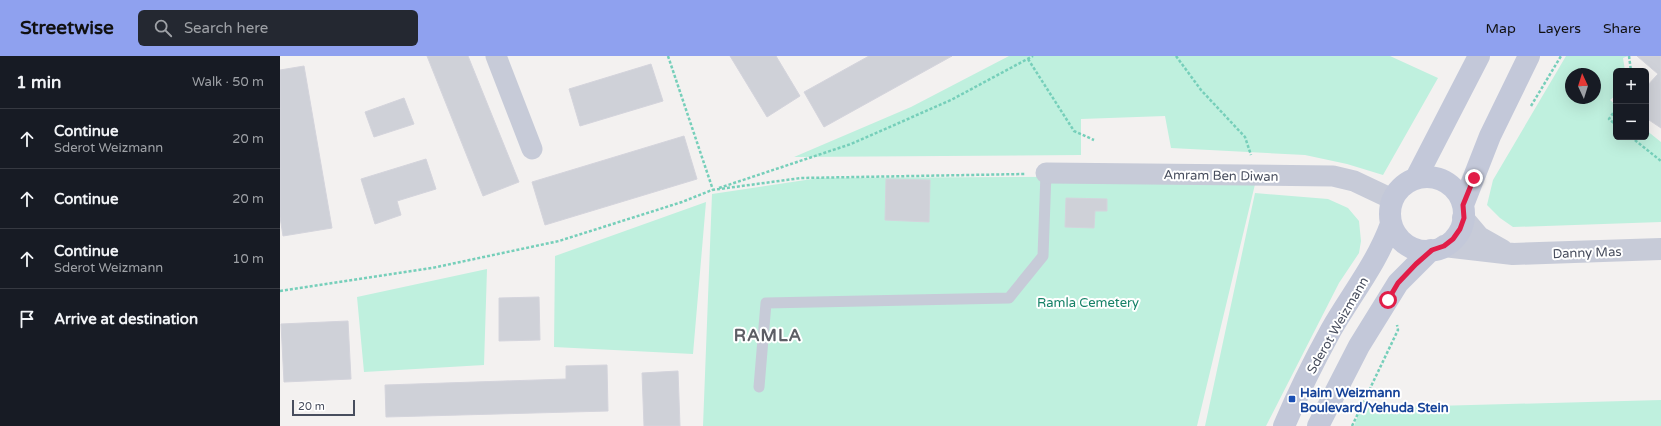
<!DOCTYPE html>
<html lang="en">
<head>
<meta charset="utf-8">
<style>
  :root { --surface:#171b24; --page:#242831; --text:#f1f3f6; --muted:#9ea1a6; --line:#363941; --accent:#8fa1ef }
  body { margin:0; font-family:"Varela Round",sans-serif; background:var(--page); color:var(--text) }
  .controls { position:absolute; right:12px; top:12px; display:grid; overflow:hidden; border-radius:6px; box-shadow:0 4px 16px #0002 }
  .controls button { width:36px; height:36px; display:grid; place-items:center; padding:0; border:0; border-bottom:1px solid var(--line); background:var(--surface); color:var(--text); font:20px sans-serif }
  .compass { position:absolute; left:1285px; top:12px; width:36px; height:36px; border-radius:50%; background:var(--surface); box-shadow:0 4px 16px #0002; rotate:356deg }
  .scale { position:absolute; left:12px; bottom:10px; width:63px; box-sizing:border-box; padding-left:4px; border:2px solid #484e5e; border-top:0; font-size:11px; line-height:14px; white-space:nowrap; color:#484e5e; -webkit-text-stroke:3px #fff; paint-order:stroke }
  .stop { position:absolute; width:12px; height:12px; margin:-9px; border:3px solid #e11d48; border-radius:50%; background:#fff }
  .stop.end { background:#e11d48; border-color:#fff; box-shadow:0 1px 4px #0008 }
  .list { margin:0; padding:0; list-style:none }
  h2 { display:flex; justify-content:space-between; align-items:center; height:52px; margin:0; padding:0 16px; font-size:17px }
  h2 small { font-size:13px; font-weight:400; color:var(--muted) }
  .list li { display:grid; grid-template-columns:26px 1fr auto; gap:12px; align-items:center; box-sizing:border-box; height:60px; padding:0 16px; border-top:1px solid var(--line) }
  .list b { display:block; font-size:15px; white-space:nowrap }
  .list p { margin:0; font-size:13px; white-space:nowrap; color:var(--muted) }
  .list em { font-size:13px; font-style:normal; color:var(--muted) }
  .icon { flex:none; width:22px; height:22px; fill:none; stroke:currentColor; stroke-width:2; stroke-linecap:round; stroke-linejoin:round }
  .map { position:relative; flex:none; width:1381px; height:370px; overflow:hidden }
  header { display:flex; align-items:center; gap:24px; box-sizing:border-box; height:56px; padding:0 20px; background:var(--accent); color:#111 }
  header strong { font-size:19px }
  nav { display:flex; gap:22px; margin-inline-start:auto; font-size:14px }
  .search { width:280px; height:36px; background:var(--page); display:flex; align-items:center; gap:10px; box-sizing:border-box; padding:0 14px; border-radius:6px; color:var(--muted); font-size:15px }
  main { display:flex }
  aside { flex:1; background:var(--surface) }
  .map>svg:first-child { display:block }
  .green { fill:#bff0de; fill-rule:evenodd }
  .building { fill:#cfd1d8; stroke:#d4d4dc }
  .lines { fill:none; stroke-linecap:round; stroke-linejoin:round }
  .path { stroke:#76cfba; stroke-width:2.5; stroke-dasharray:3 2; stroke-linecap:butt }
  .service { stroke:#c7cbd8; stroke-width:11 }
  .minor { stroke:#c7cbd8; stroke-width:21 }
  .tertiary { stroke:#c7cbd8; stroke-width:22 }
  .secondary { stroke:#c3c8d9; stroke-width:22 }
  .route { stroke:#e11d48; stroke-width:5 }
  .transit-dot { fill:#1a4fb4; stroke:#fff; stroke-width:1.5 }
  .labels { text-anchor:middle; stroke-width:4; stroke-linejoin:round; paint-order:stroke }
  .street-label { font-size:13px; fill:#484e5e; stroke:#fff }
  .park-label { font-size:13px; fill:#168267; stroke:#fff }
  .transit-label { font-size:13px; font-weight:bold; fill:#164399; stroke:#fff; text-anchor:start }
  .district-label { font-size:17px; font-weight:bold; letter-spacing:1px; fill:#5d5e65; stroke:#fff }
</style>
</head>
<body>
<header>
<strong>Streetwise</strong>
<div class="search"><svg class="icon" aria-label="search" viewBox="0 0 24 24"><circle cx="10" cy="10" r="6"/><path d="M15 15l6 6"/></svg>Search here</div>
<nav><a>Map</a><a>Layers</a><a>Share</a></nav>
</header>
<main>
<aside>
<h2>1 min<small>Walk · 50 m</small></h2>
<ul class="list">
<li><svg class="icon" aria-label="ahead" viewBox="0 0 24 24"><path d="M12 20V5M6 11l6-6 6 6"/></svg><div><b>Continue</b><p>Sderot Weizmann</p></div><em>20 m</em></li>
<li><svg class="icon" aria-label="ahead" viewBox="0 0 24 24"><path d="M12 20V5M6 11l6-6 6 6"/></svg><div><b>Continue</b></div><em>20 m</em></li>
<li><svg class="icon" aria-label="ahead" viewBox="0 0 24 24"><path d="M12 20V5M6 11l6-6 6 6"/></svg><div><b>Continue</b><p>Sderot Weizmann</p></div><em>10 m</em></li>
<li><svg class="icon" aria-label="arrive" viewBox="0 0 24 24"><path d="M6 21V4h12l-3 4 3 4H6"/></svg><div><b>Arrive at destination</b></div></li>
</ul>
</aside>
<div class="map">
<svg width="1381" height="370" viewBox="0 0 1381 370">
  <rect width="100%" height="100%" fill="#f3f1f0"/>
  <path class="green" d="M729,0H1110L1158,22L1103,119L1067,108L1025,99L891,92L885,60L801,63V99L514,101L631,51Z
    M1286,0H1348L1343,2L1345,15H1336V39L1330,44L1336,49V81H1366V74L1381,86V166L1233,171L1220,162L1207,149L1213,124ZM1291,18H1315V42H1291Z
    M977,120L917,370H423L432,138L539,122Z
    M975,137L1048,143L1068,152L1079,165L1081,185L1079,197L1059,227L986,370H925Z
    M426,146L413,298L274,291L275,200Z
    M207,213L204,309L84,316L77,241Z
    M1381,344V370H1074L1081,352Z"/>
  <path class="building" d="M147,0H188L239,126L203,140Z
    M450,0H496L520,40L487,61Z
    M589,0H672L544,71L524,36Z
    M1357,0H1381V72L1366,62V31L1378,18Z
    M371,8L383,45L300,70L289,33Z
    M24,10L52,172L3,180L0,161V14Z
    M124,42L134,68L94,81L85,56Z
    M404,80L417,123L265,169L252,126Z
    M146,103L156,133L117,145L121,159L95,168L81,123Z
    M606,123L650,124L649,166L605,164Z
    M786,142L827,143V155H815L814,172L785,171Z
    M259,241L260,284L219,285V242Z
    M68,265L71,323L4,326L1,268Z
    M327,309L328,355L106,361L105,329L286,323V310Z
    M398,315L400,370H364L362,317Z"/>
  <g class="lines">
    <path class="path" d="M388,0L433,134
      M896,0L921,34L965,81L971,99
      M1349,0L1351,15
      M748,3L794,75L814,84
      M1251,50L1281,0
      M1336,53L1329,63L1336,69
      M1351,81L1381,105
      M439,132L571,88L671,44L753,0
      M0,235L152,212L279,185L402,146L432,134L521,122L745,118
      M1072,370L1118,274L1117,269"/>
    <path class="service" d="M479,331L486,247L729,242L763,200L766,117"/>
    <path class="minor" d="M216,0L252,93
      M766,117L1053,120L1074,125L1112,143"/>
    <path class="tertiary" d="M1183,162L1199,181L1222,194
      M1164,190L1233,198L1381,193"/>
    <path class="secondary" d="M1110 158a37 37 0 1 1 74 0a37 37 0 1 1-74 0Z
      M1136,122L1199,0
      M1183,149L1210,80L1249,0
      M1004,370C1018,337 1034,305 1051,274C1071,239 1097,207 1111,168
      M1038,370L1079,290L1118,227L1151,194"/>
  </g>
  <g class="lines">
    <path class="route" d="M1108,244L1118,227L1136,208L1152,194L1164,190L1173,183L1180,173L1184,162L1183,149L1194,122"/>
  </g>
  <rect class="transit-dot" x="1008" y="339" width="8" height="8" rx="2"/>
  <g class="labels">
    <g class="street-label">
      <text transform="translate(941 119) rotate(1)" y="5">Amram Ben Diwan</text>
      <text transform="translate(1307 196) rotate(-2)" y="5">Danny Mas</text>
      <text transform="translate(1057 269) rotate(-60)" y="5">Sderot Weizmann</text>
    </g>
    <g class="park-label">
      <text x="808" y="251">Ramla Cemetery</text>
    </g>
    <g class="transit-label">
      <text x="1020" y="341">Haim Weizmann<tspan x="1020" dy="15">Boulevard/Yehuda Stein</tspan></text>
    </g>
    <g class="district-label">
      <text x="488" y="285">RAMLA</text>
    </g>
  </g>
</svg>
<div class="controls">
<button>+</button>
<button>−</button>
</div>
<svg class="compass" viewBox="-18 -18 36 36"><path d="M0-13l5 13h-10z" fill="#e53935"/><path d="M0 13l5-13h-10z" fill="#9ea1a6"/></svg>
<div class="scale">20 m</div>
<div class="stop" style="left:1108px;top:244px"></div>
<div class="stop end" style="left:1194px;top:122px"></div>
</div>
</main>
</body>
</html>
